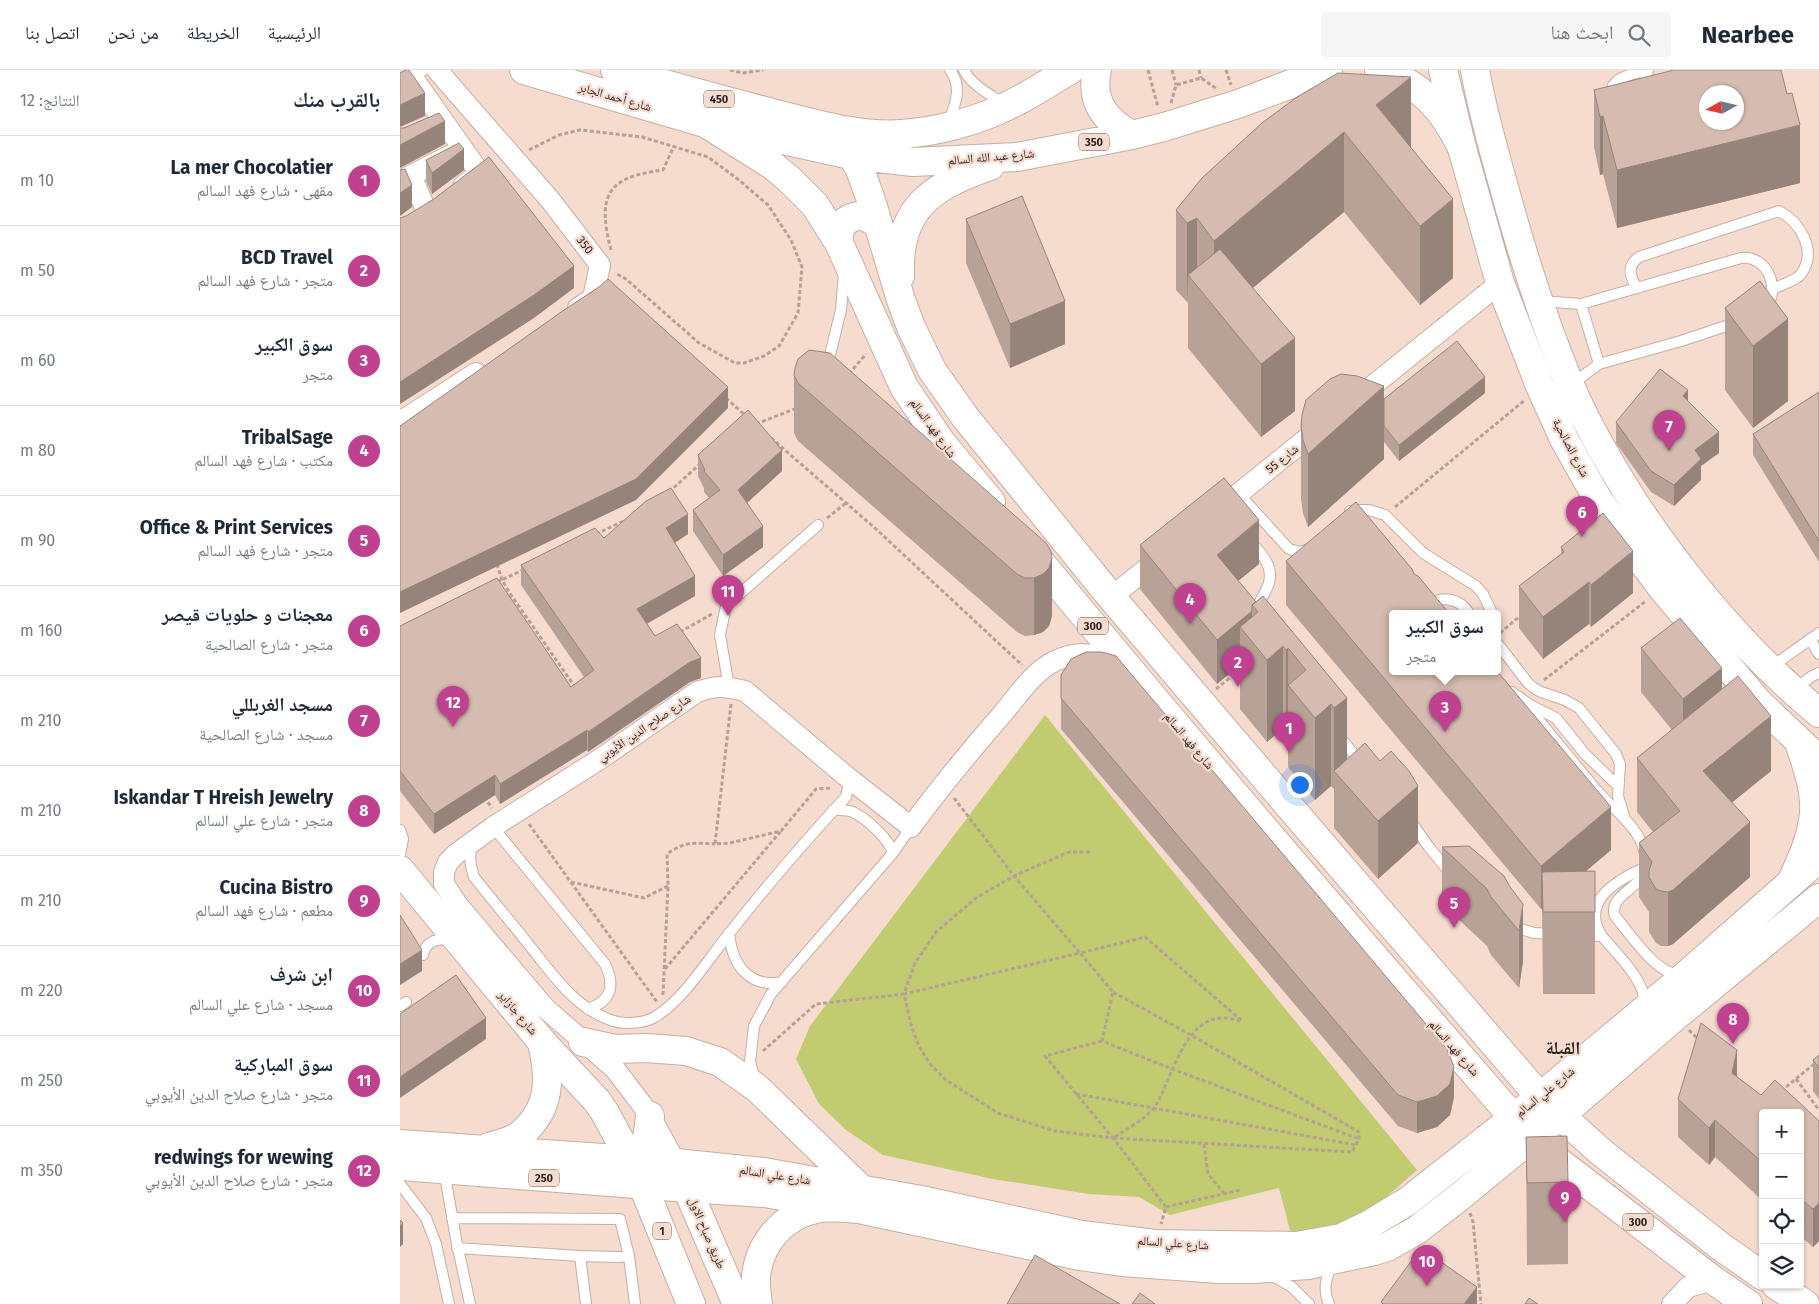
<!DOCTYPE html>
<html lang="ar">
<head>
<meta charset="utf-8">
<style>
  :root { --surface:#fff; --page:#f6f6f7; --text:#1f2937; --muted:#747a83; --line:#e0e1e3; --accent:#c0418f }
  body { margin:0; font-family:"Fira Sans","Noto Naskh Arabic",sans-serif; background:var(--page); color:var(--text); direction:rtl }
  .controls { position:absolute; right:15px; bottom:15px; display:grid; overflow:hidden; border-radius:5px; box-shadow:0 1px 4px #0004 }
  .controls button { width:45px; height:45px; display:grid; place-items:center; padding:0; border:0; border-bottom:1px solid var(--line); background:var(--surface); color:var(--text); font:25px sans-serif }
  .compass { position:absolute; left:1299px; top:15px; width:45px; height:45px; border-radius:50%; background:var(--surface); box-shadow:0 1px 4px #0004; rotate:262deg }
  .you { position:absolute; left:899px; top:714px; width:18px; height:18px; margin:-12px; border:4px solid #fff; border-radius:50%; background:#1a73e8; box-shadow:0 0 0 8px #1a73e833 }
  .badge { display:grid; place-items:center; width:32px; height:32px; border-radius:50%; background:var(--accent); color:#fff; font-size:16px; font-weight:700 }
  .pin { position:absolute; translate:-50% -41px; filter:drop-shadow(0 1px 2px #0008) }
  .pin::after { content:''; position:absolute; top:26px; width:18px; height:15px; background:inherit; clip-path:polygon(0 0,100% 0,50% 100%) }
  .popup { position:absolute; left:989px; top:540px; width:112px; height:65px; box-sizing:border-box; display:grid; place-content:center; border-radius:5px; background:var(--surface); filter:drop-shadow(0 1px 4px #0005); font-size:16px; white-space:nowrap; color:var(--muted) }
  .popup b { font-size:19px; color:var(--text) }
  .popup::after { content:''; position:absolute; left:50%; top:100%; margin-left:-10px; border:10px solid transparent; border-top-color:var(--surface) }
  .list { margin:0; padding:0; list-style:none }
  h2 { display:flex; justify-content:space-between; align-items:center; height:65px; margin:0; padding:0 20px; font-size:21px }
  h2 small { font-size:16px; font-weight:400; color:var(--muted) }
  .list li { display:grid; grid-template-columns:32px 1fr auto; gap:15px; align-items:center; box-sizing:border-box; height:90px; padding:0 20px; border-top:1px solid var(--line) }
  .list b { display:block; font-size:19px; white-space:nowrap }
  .list p { margin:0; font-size:16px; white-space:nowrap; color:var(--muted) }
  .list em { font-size:16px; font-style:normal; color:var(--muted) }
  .icon { flex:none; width:28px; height:28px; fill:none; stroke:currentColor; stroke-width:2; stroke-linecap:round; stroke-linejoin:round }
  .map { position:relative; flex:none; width:1419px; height:1234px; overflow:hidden; direction:ltr }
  header { display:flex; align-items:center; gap:30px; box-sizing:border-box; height:70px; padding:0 25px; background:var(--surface); border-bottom:1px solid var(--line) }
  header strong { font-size:24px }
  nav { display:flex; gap:28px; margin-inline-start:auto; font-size:18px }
  .search { width:350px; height:45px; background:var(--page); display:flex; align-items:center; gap:12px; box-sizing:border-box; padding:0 18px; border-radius:5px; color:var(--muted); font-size:19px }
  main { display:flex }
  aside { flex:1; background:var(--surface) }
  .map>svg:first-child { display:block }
  .green { fill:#c1cc70 }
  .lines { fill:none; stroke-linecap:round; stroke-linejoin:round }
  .lane-casing { stroke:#c8aea2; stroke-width:12 }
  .street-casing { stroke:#c8aea2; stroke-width:22 }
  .secondary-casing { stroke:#c8aea2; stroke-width:30 }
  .primary-casing { stroke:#c8aea2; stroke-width:30 }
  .path { stroke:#b6a197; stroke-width:3; stroke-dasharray:4 2.5; stroke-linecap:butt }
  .lane { stroke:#fff; stroke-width:10 }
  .street { stroke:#fff; stroke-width:20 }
  .secondary { stroke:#fff; stroke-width:28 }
  .primary { stroke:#fff; stroke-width:28 }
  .wall { fill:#b8a297 }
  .shaded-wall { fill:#96847b }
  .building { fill:#d6bcb0; stroke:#96847b; fill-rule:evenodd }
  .labels { text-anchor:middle; stroke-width:4.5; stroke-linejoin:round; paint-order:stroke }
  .shield { fill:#f6dbcf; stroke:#695a54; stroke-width:1 }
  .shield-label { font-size:11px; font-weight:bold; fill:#2d231f }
  .street-label { font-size:12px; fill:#2d231f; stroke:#f6dbcf }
  .district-label { font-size:18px; font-weight:bold; fill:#2d231f; stroke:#f6dbcf }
</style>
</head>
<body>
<header>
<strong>Nearbee</strong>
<div class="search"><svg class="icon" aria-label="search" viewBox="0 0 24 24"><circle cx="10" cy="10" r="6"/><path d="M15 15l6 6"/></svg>ابحث هنا</div>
<nav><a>الرئيسية</a><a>الخريطة</a><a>من نحن</a><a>اتصل بنا</a></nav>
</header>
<main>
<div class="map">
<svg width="1419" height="1234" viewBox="0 0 1419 1234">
  <rect width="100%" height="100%" fill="#f6dbcf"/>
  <path class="green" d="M645,645L1017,1100L976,1136L942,1158L892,1168L879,1118L770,1145L739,1127L689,1124L593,1109L483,1085L446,1060L419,1034L396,989L410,956Z"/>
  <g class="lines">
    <g class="lane-casing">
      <path id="lane" d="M564,0C571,15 591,25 604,34
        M0,15L24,0
        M1243,18L1248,0
        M1211,27C1209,6 1232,5 1247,0
        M548,53C555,36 563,17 550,0
        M1237,218C1230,207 1226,196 1239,187L1379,141C1400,152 1418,181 1401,204C1396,211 1380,215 1373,219
        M1141,231L1181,234L1341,188C1367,185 1381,218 1366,238
        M1181,234L1199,294
        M427,297L441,240L444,203
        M1172,314L1199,294L1281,271L1338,252
        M839,424L889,479L900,482L909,479
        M950,441L960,440H969L985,445L1023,483L1076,516L1083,524L1092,543
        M850,471C862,484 875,497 868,516C865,523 860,530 858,537
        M1027,536C1042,525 1059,528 1069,543
        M1410,569L1419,584
        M1098,574L1128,613L1134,618L1141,622L1165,630L1179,638L1216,684L1220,694L1218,726L1224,746
        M1371,597L1419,563
        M329,617L320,565L326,536L418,455
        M1112,622L1130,635L1156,648L1185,684L1218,716
        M1395,622C1402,614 1408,607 1419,603
        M1131,641C1155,669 1177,698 1201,725C1217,742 1241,760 1245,784
        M939,666L961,693
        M433,740C440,740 446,739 453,742C467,749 489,769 493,783
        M1010,750L1028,776L1051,804
        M93,757L205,894C215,915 212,931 188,939
        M0,760L3,769L0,784
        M72,773C69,786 70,795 74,807C92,830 111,852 129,875C151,902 173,936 208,949C221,955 243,954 255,947C284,929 307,891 328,865C365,818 405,771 446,727L448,717L447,708
        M1244,798C1243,802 1242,806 1239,810C1231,821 1209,829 1215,846C1230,864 1256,904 1280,905
        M1244,798C1217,810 1179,832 1202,866C1217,885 1246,910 1245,936
        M1111,856L1134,863L1155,864
        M329,863C332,894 348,918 382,912
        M1182,865L1202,866
        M23,885C26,870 38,869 51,869
        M0,936L6,932
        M355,1010L350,992L354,956L371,924L493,783L511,757
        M44,1100L56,1169L70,1234
        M0,1114L26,1148L36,1174L49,1234
        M52,1148L220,1149L229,1186
        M57,1178L180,1186L218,1187L229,1186L235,1234
        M180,1186L186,1234
        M871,1205L892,1217L909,1234
        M929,1234C922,1219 926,1206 934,1193"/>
    </g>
    <g class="street-casing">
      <path id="street" d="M37,0L151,131L200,195L193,228L178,238
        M13,8L80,103L64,115
        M11,106L27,142
        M0,111L49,86
        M955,330L1100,213
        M0,352L76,303
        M817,441L921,357
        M711,527L760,488
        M276,1093L249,1044L215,999L145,938L57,834L44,814V802L48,792L56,784L93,757L200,689L297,622C317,615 324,616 345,621L446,706L511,757C540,717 572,679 604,642C619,624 634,601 655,591C674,582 687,582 706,590
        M1272,1234L1288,1217L1313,1210"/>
    </g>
    <g class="secondary-casing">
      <path id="secondary" d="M1043,0L1062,78L1100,213L1140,316L1164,369L1196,426L1221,463L1262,518L1358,632L1419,690
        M1075,0C1083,46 1098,95 1110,139C1127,199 1146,257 1170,315C1187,356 1211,396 1235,434C1287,512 1347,583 1419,643
        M0,800L142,972L197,1031L204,1041L230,1089
        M1394,806C1402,788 1410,771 1413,751C1418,725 1407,697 1399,672
        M183,972L215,979L246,978L286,981L320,992L357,1018L461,1119
        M224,1076C248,1088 248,1063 250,1046
        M276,1093L364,1102L521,1130L682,1165L755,1174L897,1176L941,1168L970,1154L1008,1131L1140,1027L1285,906L1419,788
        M288,1118L364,1123L459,1139L680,1186L722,1192L819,1199H854L908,1195L974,1181L987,1177L1017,1160L1063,1124L1131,1068L1160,1046L1276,946L1419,828"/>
    </g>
    <g class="primary-casing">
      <path id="primary" d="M124,0L305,53L451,85L513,92L617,87L732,65L764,57L838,34L928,0
        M215,0C268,15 322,30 376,44C416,54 459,67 502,64C535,62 578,51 607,36C629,26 649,12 670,0
        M697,0C690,31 705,51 732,65
        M979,0C1021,14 1043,38 1062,78
        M305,53L372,95L389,109L415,135L439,173L504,317L541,372L591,432
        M423,56L445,77L459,97L471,130L501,230L511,257L532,300L565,347L711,527L913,764L1140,1027L1201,1082L1320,1176L1363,1206
        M439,173C436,146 465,136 480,159
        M500,206C497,138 532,116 590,96
        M628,477C792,677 961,872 1131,1068L1159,1092L1313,1210L1348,1234
        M0,1074L276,1093L337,1234
        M89,1077C99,1074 113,1071 121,1064C152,1038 150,1007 142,972
        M0,1096L288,1118
        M237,1101L291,1234
        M1376,1215L1405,1234
        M358,1234C357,1225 355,1216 356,1207C359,1174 383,1145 416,1139C429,1136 445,1138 459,1139"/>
    </g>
    <path class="path" d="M330,0L343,3L363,0
      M748,0L758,37
      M772,0L776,15
      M799,0L801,8
      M826,0L831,15
      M771,33L776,15L801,8L817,19
      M129,80L159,65L180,60L242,67L308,87L339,110L368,135L391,170L402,197L398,243L379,276L364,286L344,293H335L299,273L226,209L215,203
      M211,180C197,126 206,107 263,100L274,76
      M449,304L466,284
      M326,328L346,346
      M356,354L397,338
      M371,368L476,459L622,595
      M269,422L300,394
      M995,437L1125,330
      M427,448L446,433
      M196,464L226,450
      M97,494L102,510L109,522L175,617
      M97,512L123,500
      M280,562L312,544
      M1100,563L1120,546
      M1144,610L1246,531
      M816,619L842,598
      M331,634L315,774L330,773L381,761L416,719L432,718
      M84,727L92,738
      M554,728L614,806L680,883L745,867L842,951C835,950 829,948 823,948C785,947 771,1010 756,1035C748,1048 725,1060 713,1068L952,1082L959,1069V1062L791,965L713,922
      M129,754L257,932
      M690,782H669L614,806L576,828L536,862L515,893L504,924L680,883L713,922L702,971L772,999L959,1069
      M171,812L244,828L268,816
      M265,899L380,762
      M263,925L268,816L267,784C285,771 294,773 315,774
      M1289,960L1299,970
      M702,971L645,986L712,1067
      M363,981L416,934L504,924L511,955L519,976L530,994L546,1010L598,1043L655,1061L713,1068L766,1137L761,1154
      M1396,1009L1419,1040
      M1381,1021L1419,990
      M676,1024L956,1075
      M804,1074L808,1104L825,1124
      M766,1137L840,1120
      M1070,1143L1073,1152L1081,1234"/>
    <use href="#lane" class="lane"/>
    <use href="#street" class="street"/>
    <use href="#secondary" class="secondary"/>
    <use href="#primary" class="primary"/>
  </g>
  <path class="wall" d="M1194,20L1400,113L1217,158L1203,104L1200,105L1194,77Z
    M897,27L1011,77L1053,208L1020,235L944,142L853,218L895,341L861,367L788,278V233L776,220V140Z
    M26,90L64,100L32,124L26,111Z
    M566,149L665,274L610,298L566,193Z
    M1360,211L1388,331L1353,358L1325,320V238Z
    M394,305L646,473L652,546L649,556L643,562L634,565L625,566L617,562L398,371L394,363Z
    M1419,322V492L1353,385V364Z
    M1085,323L999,391L984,372V389L908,457L903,443L901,429V356L984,329Z
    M1288,331L1319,383L1301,396V410L1274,436L1251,422L1216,373V352Z
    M298,385L382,401L347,433L363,477L323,506L293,461V440L309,428L304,422V418L298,406Z
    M288,464L275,473L295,526L247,554L255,566L301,608L290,612L188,682L187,680L100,734L95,725L34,764L0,721V556L171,617L184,607L121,515V495L204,468Z
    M740,475L859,494L838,511L856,532L947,628V689L1018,773L978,809L934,758V719L931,716L915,730L888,697V660L886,662L883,658L867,672L840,639V595L817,614L740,519Z
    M1161,477L1233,523L1191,557L1189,554L1143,589L1119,558V516L1161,484Z
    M886,491L1014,504L1211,780L1186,801H1195V924H1143L1142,838L1141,839L886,535Z
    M1241,578L1322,619L1371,701L1332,732L1350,807L1273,874L1268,876H1261L1256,873L1249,862V842L1239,827V773L1253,762L1237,742V688L1272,660L1241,622Z
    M661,605L1054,1027L1050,1045L1037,1057L1017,1063L998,1056L661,659Z
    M1042,777L1110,817L1123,834V891L1119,918L1091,885L1087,876L1042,834Z
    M1419,985V1029L1413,1021V990Z
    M1337,1007L1361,1025L1419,1051V1171L1413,1177L1400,1166V1043H1363V1131L1315,1087L1309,1095L1278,1067V1029Z
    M1126,1067L1168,1112V1194L1127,1195Z"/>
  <path class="shaded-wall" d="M1011,7V86L976,35Z
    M25,23V46L0,57V35Z
    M1203,46V104L1200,105V47Z
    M45,51V74L0,98V75Z
    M1400,55V113L1217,158V100Z
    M944,62V142L820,245L814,237V171Z
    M64,79V100L32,124V103Z
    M12,115V137L0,146V123Z
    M1053,129V208L1020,235V156Z
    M797,148V216L788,205L787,233V153Z
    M174,196V218L134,248L0,334V312Z
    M665,231V274L610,298V254Z
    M1388,249V331L1353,358V276Z
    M895,268V341L861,367V294Z
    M1085,307V323L999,391V375Z
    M984,316V389L908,457V384Z
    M328,317V338L236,430L0,543V522Z
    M1288,320V341L1283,326Z
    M1319,362V383L1301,396V410L1274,436V415L1295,380Z
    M382,380V401L338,441V420Z
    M288,444V464L266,478V458Z
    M859,450V494L817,528V485Z
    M363,456V477L323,506V485Z
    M1233,481V523L1191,557V515Z
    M652,488V546L649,556L643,562L634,565V508Z
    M295,506V526L237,559V539Z
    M1189,512V554L1143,589V547Z
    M852,541V572L840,557V595L817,614V570Z
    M883,576V658L867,672V590Z
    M888,578V660L886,662V580Z
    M301,588V608L290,612L188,682V662L290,592Z
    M1322,598V641L1283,673V629Z
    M947,628V710L934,701V638Z
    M931,634V716L915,730V648Z
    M1371,646V701L1303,756V701Z
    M187,660V680L100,734V714Z
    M95,705V725L34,764V744Z
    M1018,716V773L978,809V751Z
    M1211,737V780L1141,839V796Z
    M1350,752V807L1273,874L1268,876V822Z
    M1123,834V891L1119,918V861Z
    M22,880V901L0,915V894Z
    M86,948V969L0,1028V1007Z
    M1337,980V1018L1332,1003Z
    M1054,997V1027L1050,1045L1037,1057L1017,1063V1032Z
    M1315,1050V1087L1309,1095V1058Z
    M1419,1133V1171L1413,1177V1139Z
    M3,1153V1174L0,1177V1156Z
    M1077,1217V1234H1064Z"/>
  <path class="building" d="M6,0H9L25,23L0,35V3Z
    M1274,0H1381L1387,24L1392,23L1400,55L1217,100L1203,46L1200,47L1194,20ZM1306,22H1336V52H1306Z
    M938,3L1011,7L976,35L1053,129L1020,156L944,62L814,171L797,148L787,153L776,140L802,108L862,53L897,27Z
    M39,43L45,51L0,75V58H4Z
    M59,73L64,79L32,103L26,90Z
    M89,87L174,196L134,225L0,312V148L6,146L34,129Z
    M5,99L12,115L0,123V100Z
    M622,126L665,231L610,254L566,149Z
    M820,179L895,268L861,294L788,205Z
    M208,209L328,317L236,409L0,522V356L164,240L199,217Z
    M1360,211L1388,249L1353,276L1325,238Z
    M1057,271L1085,307L999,375L984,356V329Z
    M409,280L430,283L646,473L651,481L652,488L649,498L643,504L634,508H625L617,504L398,313L394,305L395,298L398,289Z
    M1260,299L1288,320L1283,326L1319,362L1295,380L1301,389L1274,415L1251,401L1216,352Z
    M941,304L957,306L984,316L908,384L903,370L901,356L902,345L906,330L930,309Z
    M1419,322V471L1353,364Z
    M348,340L382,380L338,420L363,456L323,485L293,440L320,420L304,401L305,400L298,385Z
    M824,408L859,450L817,485L856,532L852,535V541L817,570L740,475Z
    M271,418L288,444L266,458L295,506L237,539L255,566L277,554L301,588L290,592L188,662L187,660L100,714L95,705L34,744L0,701V556L97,508L171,617L194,600L121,495L195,458L204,468L246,431Z
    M956,432L1012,499L1014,504L1018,506L1049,543H992V601H1097L1211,737L1141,796L886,491Z
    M1203,443L1233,481L1191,515L1189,512L1143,547L1119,516L1164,482L1161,477Z
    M863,526L947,628L934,638L931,634L915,648L888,615L906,600L888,578L886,580L883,576L867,590L840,557L858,542L852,535Z
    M1280,548L1322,598L1283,629L1241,578Z
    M686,582H702L716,586L1047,979L1054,997L1050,1014L1037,1026L1017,1032L998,1025L661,628V605L671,589Z
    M1338,606L1371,646L1303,701L1350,752L1273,820L1268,822L1261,821L1256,819L1249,807V801L1252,792L1239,773L1280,741L1237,688Z
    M965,673L980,691L991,681L1009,701L1018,716L978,751L934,701Z
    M1069,776L1104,806L1110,817L1123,834L1119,861L1091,827L1087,819L1042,777Z
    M1195,801V842H1143L1142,802Z
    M0,845L22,880L0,894Z
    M56,905L86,948L0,1007V944Z
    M1301,953L1337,980L1332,1003L1361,1025L1375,1010L1419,1051V1133L1413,1139L1400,1128V1043H1363V1093L1315,1050L1309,1058L1278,1029Z
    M1419,985V998L1413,990Z
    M1167,1066L1168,1112L1127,1113L1126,1067Z
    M0,1150L3,1153L0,1156Z
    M1021,1178L1077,1217L1064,1234H983L981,1232Z
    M635,1185L720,1234H607Z
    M740,1223L755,1234H732Z
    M1129,1228L1138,1234H1125Z"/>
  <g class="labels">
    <g class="shield">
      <rect x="304" y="20.5" width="30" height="17" rx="4"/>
      <rect x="679" y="63.5" width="30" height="17" rx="4"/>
      <rect x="678" y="547.5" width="30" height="17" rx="4"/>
      <rect x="129" y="1099.5" width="30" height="17" rx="4"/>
      <rect x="1223" y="1143.5" width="30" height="17" rx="4"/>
      <rect x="253" y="1152.5" width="18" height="17" rx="4"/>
    </g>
    <g class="shield-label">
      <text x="319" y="33">450</text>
      <text x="694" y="76">350</text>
      <text x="693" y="560">300</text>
      <text x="144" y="1112">250</text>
      <text x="1238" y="1156">300</text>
      <text x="262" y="1165">1</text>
    </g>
    <g class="street-label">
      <text transform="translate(215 27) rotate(16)" y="4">شارع أحمد الجابر</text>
      <text transform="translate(591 87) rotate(-5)" y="4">شارع عبد الله السالم</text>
      <text transform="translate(185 175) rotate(52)" y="4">350</text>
      <text transform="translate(533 358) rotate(54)" y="4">شارع فهد السالم</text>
      <text transform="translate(1171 378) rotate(62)" y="4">شارع الصالحية</text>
      <text transform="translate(882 389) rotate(-39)" y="4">شارع 55</text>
      <text transform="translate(244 658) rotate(-34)" y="4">شارع صلاح الدين الأيوبي</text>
      <text transform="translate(789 671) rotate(50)" y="4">شارع فهد السالم</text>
      <text transform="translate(118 943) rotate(50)" y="4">شارع جازاير</text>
      <text transform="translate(1054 978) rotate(49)" y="4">شارع فهد السالم</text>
      <text transform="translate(1145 1022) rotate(-39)" y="4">شارع علي السالم</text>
      <text transform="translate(375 1105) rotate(9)" y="4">شارع علي السالم</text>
      <text transform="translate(307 1163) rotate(67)" y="4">طريق صباح الاول</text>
      <text transform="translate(773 1173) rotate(4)" y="4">شارع علي السالم</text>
    </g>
    <g class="district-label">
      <text x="1163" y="984">القبلة</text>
    </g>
  </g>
</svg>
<div class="controls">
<button>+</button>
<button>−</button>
<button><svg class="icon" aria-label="locate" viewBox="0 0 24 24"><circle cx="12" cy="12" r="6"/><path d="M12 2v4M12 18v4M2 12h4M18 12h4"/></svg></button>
<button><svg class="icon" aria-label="layers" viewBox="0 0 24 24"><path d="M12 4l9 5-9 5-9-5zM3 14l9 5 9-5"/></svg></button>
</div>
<svg class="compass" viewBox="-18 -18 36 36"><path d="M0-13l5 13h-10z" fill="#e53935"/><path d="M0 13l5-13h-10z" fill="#747a83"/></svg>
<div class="you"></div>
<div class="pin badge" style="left:889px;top:683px">1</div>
<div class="pin badge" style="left:838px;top:617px">2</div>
<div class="pin badge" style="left:1045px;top:662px">3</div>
<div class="popup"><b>سوق الكبير</b>متجر</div>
<div class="pin badge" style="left:790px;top:554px">4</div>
<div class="pin badge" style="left:1054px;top:858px">5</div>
<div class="pin badge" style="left:1182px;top:467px">6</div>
<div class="pin badge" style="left:1269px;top:381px">7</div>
<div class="pin badge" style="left:1333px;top:974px">8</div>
<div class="pin badge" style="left:1165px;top:1152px">9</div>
<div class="pin badge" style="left:1027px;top:1216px">10</div>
<div class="pin badge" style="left:328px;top:546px">11</div>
<div class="pin badge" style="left:53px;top:657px">12</div>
</div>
<aside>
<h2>بالقرب منك<small>النتائج: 12</small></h2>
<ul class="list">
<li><span class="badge">1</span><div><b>La mer Chocolatier</b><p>مقهى · شارع فهد السالم</p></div><em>10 m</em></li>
<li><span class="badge">2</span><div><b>BCD Travel</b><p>متجر · شارع فهد السالم</p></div><em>50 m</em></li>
<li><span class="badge">3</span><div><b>سوق الكبير</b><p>متجر</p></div><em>60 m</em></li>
<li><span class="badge">4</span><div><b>TribalSage</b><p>مكتب · شارع فهد السالم</p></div><em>80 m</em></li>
<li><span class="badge">5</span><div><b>Office &amp; Print Services</b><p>متجر · شارع فهد السالم</p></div><em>90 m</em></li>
<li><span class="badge">6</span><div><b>معجنات و حلويات قيصر</b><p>متجر · شارع الصالحية</p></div><em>160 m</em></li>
<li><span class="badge">7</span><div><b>مسجد الغربللي</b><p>مسجد · شارع الصالحية</p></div><em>210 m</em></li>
<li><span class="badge">8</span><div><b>Iskandar T Hreish Jewelry</b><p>متجر · شارع علي السالم</p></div><em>210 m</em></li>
<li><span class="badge">9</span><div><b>Cucina Bistro</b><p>مطعم · شارع فهد السالم</p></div><em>210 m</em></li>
<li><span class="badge">10</span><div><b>ابن شرف</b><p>مسجد · شارع علي السالم</p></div><em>220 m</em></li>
<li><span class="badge">11</span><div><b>سوق المباركية</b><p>متجر · شارع صلاح الدين الأيوبي</p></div><em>250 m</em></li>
<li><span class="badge">12</span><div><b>redwings for wewing</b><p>متجر · شارع صلاح الدين الأيوبي</p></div><em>350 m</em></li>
</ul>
</aside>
</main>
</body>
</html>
